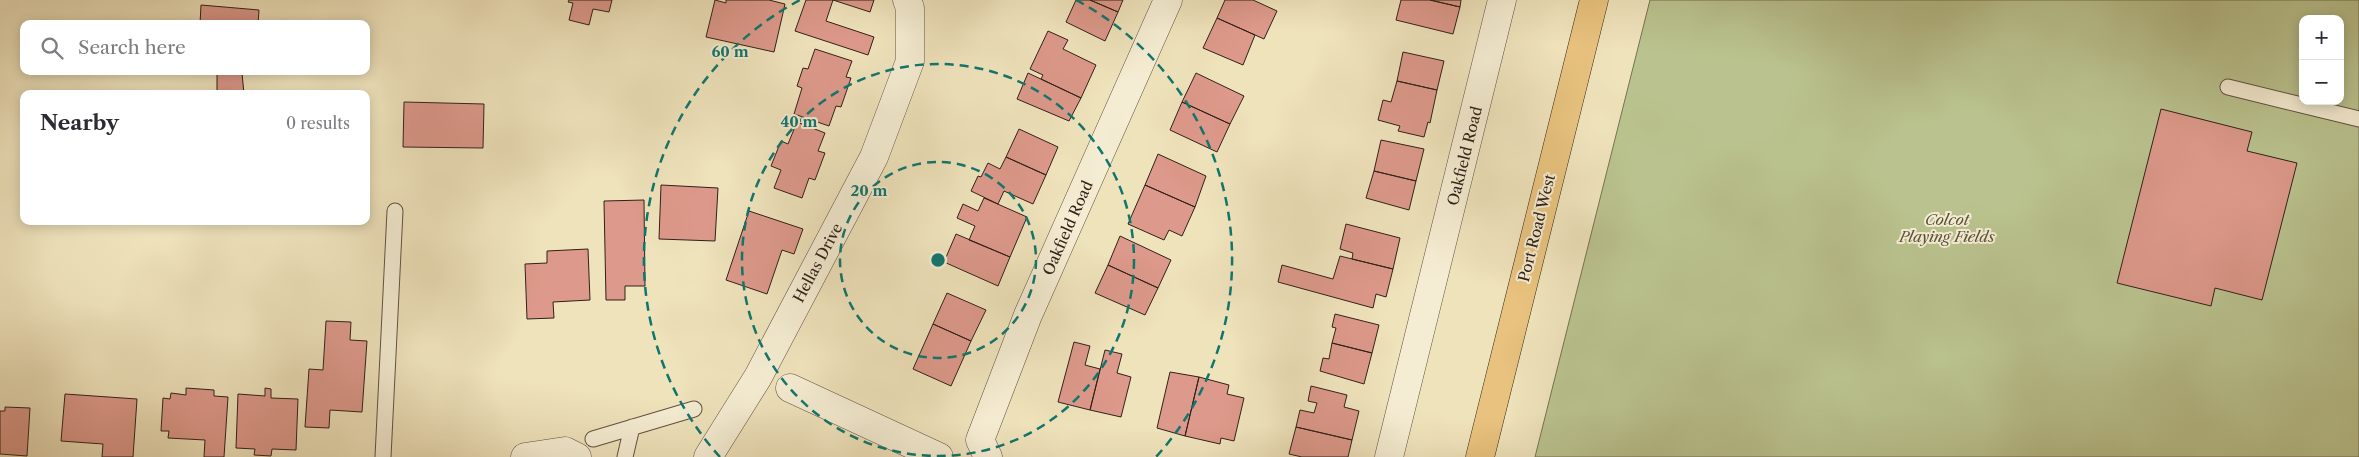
<!DOCTYPE html>
<html lang="en">
<head>
<meta charset="utf-8">
<style>
  :root { --surface:#fff; --page:#f7f7f7; --text:#2b2b33; --muted:#7c7c81; --line:#e1e1e2 }
  body { margin:0; font-family:"Libre Caslon Text",serif; background:var(--page); color:var(--text) }
  .controls { position:absolute; right:15px; top:15px; display:grid; overflow:hidden; border-radius:10px; box-shadow:0 2px 12px #0003 }
  .controls button { width:45px; height:45px; display:grid; place-items:center; padding:0; border:0; border-bottom:1px solid var(--line); background:var(--surface); color:var(--text); font:25px sans-serif }
  .list { margin:0; padding:0; list-style:none }
  h2 { display:flex; justify-content:space-between; align-items:center; height:65px; margin:0; padding:0 20px; font-size:21px }
  h2 small { font-size:16px; font-weight:400; color:var(--muted) }
  .icon { flex:none; width:28px; height:28px; fill:none; stroke:currentColor; stroke-width:2; stroke-linecap:round; stroke-linejoin:round }
  .map { position:relative; flex:none; width:2359px; height:457px; overflow:hidden }
  .search { position:absolute; background:var(--surface); box-shadow:0 2px 12px #0003; left:20px; top:20px; width:350px; height:55px; display:flex; align-items:center; gap:12px; box-sizing:border-box; padding:0 18px; border-radius:10px; color:var(--muted); font-size:19px }
  .panel { position:absolute; background:var(--surface); box-shadow:0 2px 12px #0003; left:20px; top:90px; width:350px; height:135px; border-radius:10px }
  .map>svg:first-child { display:block }
  .green { fill:#bac38f; stroke:#757254; fill-rule:evenodd }
  .building { fill:#dd998b; stroke:#302019 }
  .lines { fill:none; stroke-linecap:round; stroke-linejoin:round }
  .service-casing { stroke:#605142; stroke-width:17 }
  .minor-casing { stroke:#605142; stroke-width:29 }
  .primary-casing { stroke:#302019; stroke-width:29 }
  .service { stroke:#f5edd3; stroke-width:15 }
  .minor { stroke:#f5edd3; stroke-width:28 }
  .primary { stroke:#e8c27e; stroke-width:28 }
  .ring { fill:none; stroke:#0f766e; stroke-width:2.5; stroke-dasharray:9 6 }
  .labels { text-anchor:middle; stroke-width:4; stroke-linejoin:round; paint-order:stroke }
  .street-label { font-size:15px; fill:#302019; stroke:#f5edd3 }
  .park-label { font-size:15px; font-style:italic; fill:#59513c; stroke:#f5edd3 }
  .centre { fill:#0f766e; stroke:#f5edd3; stroke-width:2.5 }
  .ring-label { font-size:15px; text-anchor:middle; font-weight:bold; fill:#0f766e; stroke:#f5edd3; stroke-width:4; stroke-linejoin:round; paint-order:stroke }
</style>
</head>
<body>
<div class="map">
<svg width="2359" height="457" viewBox="0 0 2359 457">
  <rect width="100%" height="100%" fill="#efe3bc"/>
  <filter id="stains"><feTurbulence type="fractalNoise" baseFrequency=".004" numOctaves="4"/><feColorMatrix values="0 0 0 0 .2 0 0 0 0 .09 0 0 0 0 .02 0 0 0 .5 -.17"/></filter>
  <radialGradient id="worn" r=".72"><stop offset=".6" stop-color="#630" stop-opacity="0"/><stop offset="1" stop-color="#630" stop-opacity=".3"/></radialGradient>
  <path class="green" d="M1650,0H2359V457H1535ZM2303,19H2340V101H2303Z"/>
  <path class="building" d="M569,0H612L609,12L593,9L589,25L569,20L573,3L568,2Z
    M715,0L726,3V0H769L785,4L774,52L706,37Z
    M806,0H833L826,21L874,37L868,55L795,31Z
    M833,0H874L870,12Z
    M1076,0H1090L1118,12L1105,41L1066,22Z
    M1090,0H1123L1118,12Z
    M1225,0H1253L1277,11L1264,39L1217,18Z
    M1401,0H1430L1460,7L1453,34L1396,20Z
    M1430,0H1461L1460,7Z
    M201,5L259,10L258,24H200Z
    M1217,18L1255,35L1243,65L1203,48Z
    M1048,31L1068,40L1063,49L1096,65L1081,98L1041,79L1043,75L1030,69Z
    M815,49L852,61L846,77L851,78L841,107L836,106L829,126L794,114L802,88L797,86L803,68L808,69Z
    M1403,52L1444,61L1437,90L1397,81Z
    M242,73L244,94H217V74Z
    M1028,73L1081,98L1069,121L1017,99Z
    M1196,73L1244,96L1230,124L1182,102Z
    M1397,81L1437,90L1430,123L1428,122L1424,137L1398,131L1400,126L1378,120L1383,100L1391,102Z
    M404,102L484,104L483,148L403,147Z
    M1182,102L1230,124L1217,152L1170,130Z
    M2161,109L2252,132L2247,151L2297,163L2262,300L2215,288L2211,306L2117,283Z
    M797,122L825,133L818,151L825,153L815,180L809,178L802,198L774,188L781,170L771,166L781,141L788,144Z
    M1019,129L1058,147L1046,175L1006,157Z
    M1381,140L1424,149L1416,181L1374,171Z
    M1158,154L1206,176L1195,207L1145,185Z
    M1006,157L1046,175L1033,204L1004,191L998,204L971,191L978,176L981,177L988,163L1000,169Z
    M1374,171L1416,181L1409,210L1366,198Z
    M661,185L718,188L715,241L659,239Z
    M1145,185L1195,207L1182,236L1169,230L1164,240L1128,224Z
    M984,198L1027,217L1010,257L969,240L975,226L957,218L963,204L978,211Z
    M644,200L645,286H625V300H606L604,201Z
    M749,211L803,229L794,254L782,250L767,294L726,280Z
    M1346,224L1400,238L1393,269L1352,259L1353,253L1340,249Z
    M956,234L1010,257L998,286L944,262Z
    M1120,236L1171,260L1158,288L1108,265Z
    M588,249L590,300L553,302L554,318L527,319L525,264L547,263V251Z
    M1340,256L1393,269L1386,297L1376,294L1373,308L1278,282L1282,265L1333,279Z
    M1108,265L1158,288L1145,315L1095,293Z
    M947,293L986,310L971,341L933,324Z
    M1335,314L1379,325L1372,353L1332,343L1336,328L1332,327Z
    M326,321L351,322L350,340L367,341L362,412L330,410L329,428L305,427L309,369L323,370Z
    M933,324L971,341L951,386L913,369Z
    M1074,342L1090,346L1085,365L1100,369L1090,410L1058,402Z
    M1332,343L1372,353L1364,384L1320,371L1323,358L1329,359Z
    M1105,350L1122,354L1117,373L1131,377L1121,417L1090,410Z
    M1170,372L1199,377L1185,436L1157,428Z
    M1199,377L1229,385L1227,394L1244,398L1234,441L1221,438L1220,444L1185,436Z
    M1311,386L1347,395L1344,407L1359,411L1352,440L1296,427L1300,410L1314,413L1317,403L1308,401Z
    M186,388L214,390V396L228,397L224,457H204L205,440L168,438L169,431H161L163,398L170,399L171,393L186,395Z
    M265,388L271,389V398L298,399L296,450L272,449L271,456L254,455L255,449L236,448L238,394L265,396Z
    M65,394L137,399L133,457H102L103,444L61,441Z
    M5,407L30,408L27,456L0,454V411H5Z
    M1296,427L1352,440L1348,457H1302L1289,454Z"/>
  <g class="lines">
    <g class="service-casing">
      <path id="service" d="M2228,87L2359,119
        M593,439L694,409
        M383,457L395,211
        M625,457L632,427"/>
    </g>
    <g class="minor-casing">
      <path id="minor" d="M790,388L939,457
        M525,457L565,451L577,457
        M708,457L758,377L874,157L910,61V8L907,0
        M988,457L980,440L1028,315L1168,0
        M1389,457L1502,0"/>
    </g>
    <g class="primary-casing">
      <path id="primary" d="M1480,457L1594,0"/>
    </g>
    <use href="#service" class="service"/>
    <use href="#minor" class="minor"/>
    <use href="#primary" class="primary"/>
  </g>
  <g class="ring">
    <circle cx="938" cy="260" r="98"/>
    <circle cx="938" cy="260" r="196"/>
    <path d="M720 457A294 294 0 0 1 800 0M1076 0A294 294 0 0 1 1156 457"/>
  </g>
  <g class="labels">
    <g class="street-label">
      <text transform="translate(1465 156) rotate(-76)" y="5">Oakfield Road</text>
      <text transform="translate(1068 228) rotate(-66)" y="5">Oakfield Road</text>
      <text transform="translate(1537 228) rotate(-76)" y="5">Port Road West</text>
      <text transform="translate(818 263) rotate(-62)" y="5">Hellas Drive</text>
    </g>
    <g class="park-label">
      <text x="1947" y="225">Colcot<tspan x="1947" dy="17">Playing Fields</tspan></text>
    </g>
  </g>
  <circle cx="938" cy="260" r="8" class="centre"/>
  <g class="ring-label">
    <text x="730" y="57">60 m</text>
    <text x="799" y="127">40 m</text>
    <text x="869" y="196">20 m</text>
  </g>
  <rect width="100%" height="100%" filter="url(#stains)"/>
  <rect width="100%" height="100%" fill="url(#worn)"/>
</svg>
<div class="controls">
<button>+</button>
<button>−</button>
</div>
<div class="search"><svg class="icon" aria-label="search" viewBox="0 0 24 24"><circle cx="10" cy="10" r="6"/><path d="M15 15l6 6"/></svg>Search here</div>
<section class="panel">
<h2>Nearby<small>0 results</small></h2>
<ul class="list">
</ul>
</section>
</div>
</body>
</html>
